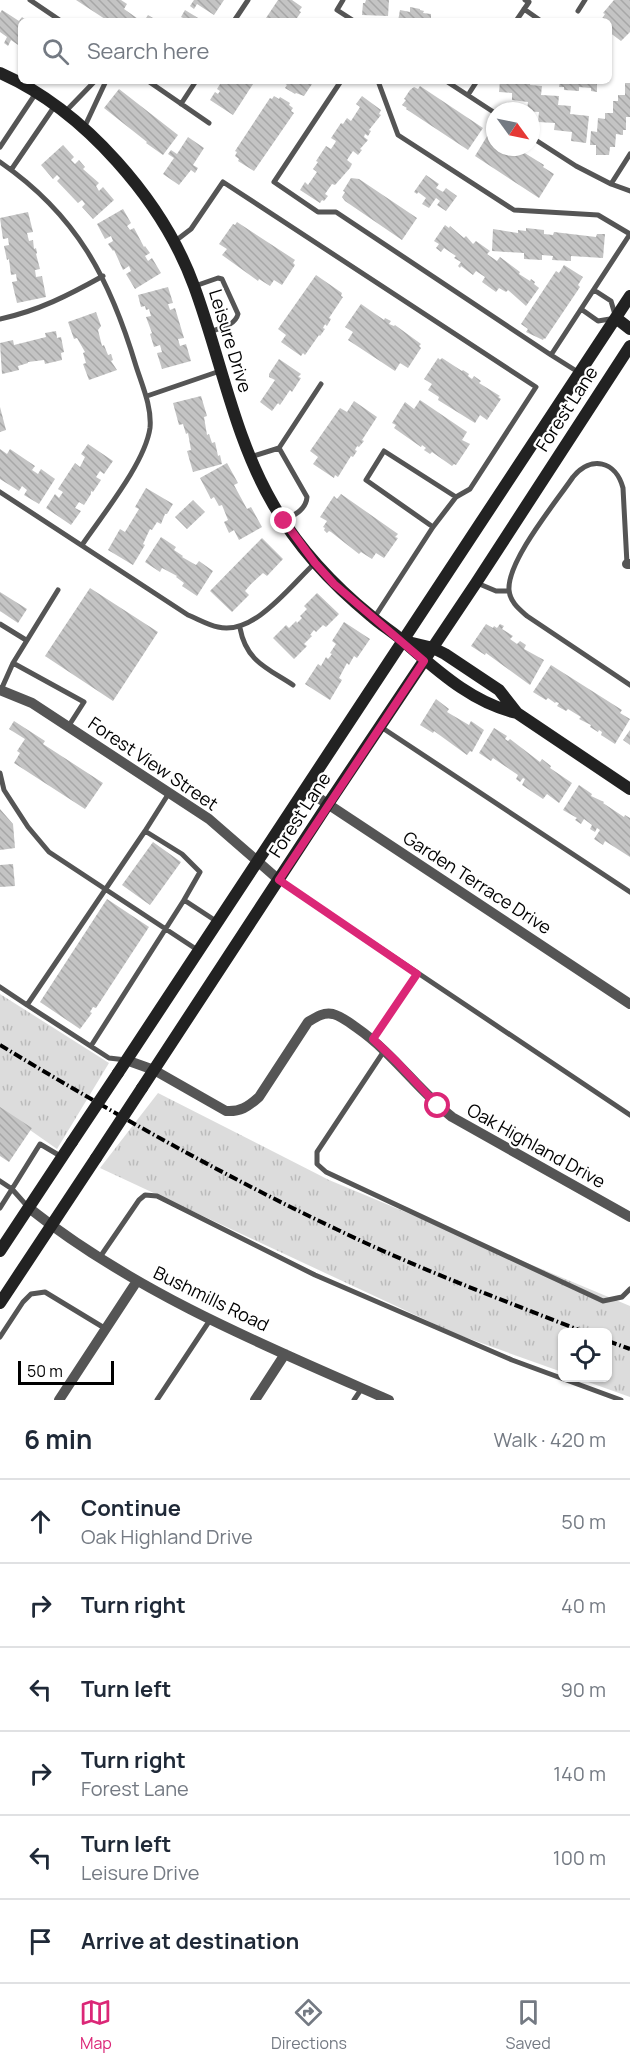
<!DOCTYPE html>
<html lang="en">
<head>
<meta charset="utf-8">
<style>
  :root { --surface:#fff; --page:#f2f2f3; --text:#1f2937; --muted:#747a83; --line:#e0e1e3; --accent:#db2777 }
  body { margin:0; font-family:Manrope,sans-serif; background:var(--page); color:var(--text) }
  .controls { position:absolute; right:18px; bottom:18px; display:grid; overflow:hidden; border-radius:9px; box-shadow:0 2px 4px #0004 }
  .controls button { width:54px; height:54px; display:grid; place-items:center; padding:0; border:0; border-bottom:2px solid var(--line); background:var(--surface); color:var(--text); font:30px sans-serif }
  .compass { position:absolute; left:486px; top:102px; width:54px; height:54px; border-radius:50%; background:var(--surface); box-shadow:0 2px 4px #0004; rotate:123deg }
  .scale { position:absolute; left:18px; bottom:15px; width:96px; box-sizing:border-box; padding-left:6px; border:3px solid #000; border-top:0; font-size:16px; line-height:21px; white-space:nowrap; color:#000; -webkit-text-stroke:4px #fff; paint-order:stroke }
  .stop { position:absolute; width:18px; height:18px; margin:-14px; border:4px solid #db2777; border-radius:50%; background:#fff }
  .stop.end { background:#db2777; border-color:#fff; box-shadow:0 2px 6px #0008 }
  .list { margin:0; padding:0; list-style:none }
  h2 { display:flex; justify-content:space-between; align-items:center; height:78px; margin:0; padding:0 24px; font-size:26px }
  h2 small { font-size:20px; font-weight:400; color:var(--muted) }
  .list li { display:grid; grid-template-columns:39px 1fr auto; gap:18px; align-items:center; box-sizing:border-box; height:84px; padding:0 24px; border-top:2px solid var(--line) }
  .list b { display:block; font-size:22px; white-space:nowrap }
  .list p { margin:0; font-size:20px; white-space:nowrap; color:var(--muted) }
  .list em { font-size:20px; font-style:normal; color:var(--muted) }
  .icon { flex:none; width:33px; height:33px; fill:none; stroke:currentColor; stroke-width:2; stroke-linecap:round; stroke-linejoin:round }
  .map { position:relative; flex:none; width:630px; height:1400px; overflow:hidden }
  .search { position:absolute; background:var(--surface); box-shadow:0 2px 4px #0004; left:18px; right:18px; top:18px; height:66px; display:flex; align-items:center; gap:15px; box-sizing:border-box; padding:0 21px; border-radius:9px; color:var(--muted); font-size:22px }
  .sheet { height:582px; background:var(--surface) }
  nav { display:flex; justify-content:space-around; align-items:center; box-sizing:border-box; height:84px; border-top:2px solid var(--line); background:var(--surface); font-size:16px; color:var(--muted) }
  nav a { display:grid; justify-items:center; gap:3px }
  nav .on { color:var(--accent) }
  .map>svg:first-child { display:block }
  .grass { fill:url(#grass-tufts) }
  .building { fill:url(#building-back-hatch) }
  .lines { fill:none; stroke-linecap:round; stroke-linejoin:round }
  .lane { stroke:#555; stroke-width:5 }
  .street { stroke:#555; stroke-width:10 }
  .secondary { stroke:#222; stroke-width:12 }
  .rail { stroke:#000; stroke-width:4; stroke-dasharray:9 3 1.5 3; stroke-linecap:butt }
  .secondary-bridge { stroke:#222; stroke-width:12 }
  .route { stroke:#db2777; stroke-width:8 }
  .labels { text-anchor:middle; stroke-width:4.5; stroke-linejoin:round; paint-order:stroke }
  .street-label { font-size:18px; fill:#000; stroke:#fff }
</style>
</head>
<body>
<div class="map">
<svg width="630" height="1400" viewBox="0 0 630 1400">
  <defs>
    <pattern id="grass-tufts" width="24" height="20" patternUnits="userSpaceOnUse" patternTransform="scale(1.5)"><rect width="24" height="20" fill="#dcdcdc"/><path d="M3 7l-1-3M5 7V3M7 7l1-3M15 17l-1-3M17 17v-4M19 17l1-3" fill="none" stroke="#bbb"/></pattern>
    <pattern id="building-back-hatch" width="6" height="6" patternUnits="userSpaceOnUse" patternTransform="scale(1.5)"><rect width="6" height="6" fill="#c4c4c4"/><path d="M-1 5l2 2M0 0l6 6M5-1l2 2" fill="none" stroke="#a7a7a7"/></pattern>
  </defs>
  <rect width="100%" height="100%" fill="#fff"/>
  <path class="grass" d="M0,994L109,1063L57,1149L0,1109Z
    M158,1093L329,1180L630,1306V1397L577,1378H608V1332H562V1372L456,1334L100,1168Z"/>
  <path class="building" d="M76,0H121L127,4L124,9L141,21H108Z
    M194,0H224L214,15L197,4L194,9L190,6Z
    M278,0H292L302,7L299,11L301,12L295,21H264Z
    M366,0H389L388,16L362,15L363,3H365Z
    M614,0H630V32L621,41L609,32V21L601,20L605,14L603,13Z
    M410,7L420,9V10L424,11L423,13L431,14V21H398L400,10L410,12Z
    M2,10L19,21L22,17L26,20L21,21V47L11,40L8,46L4,43L7,37L0,32V13Z
    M185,10L203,21H182L183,18L181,17Z
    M148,15L158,21H144Z
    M222,81H255L233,115L210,100L215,92L218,94L220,91L217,89Z
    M281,81H314L304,96L296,93L295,94L285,88L287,85Z
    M500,81H531L530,85L542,86L541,95L559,96L558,105L571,106L570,114L589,116L586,143L571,141L572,132L554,130L555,123L538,122L539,112L527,111L528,102L512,100V93L499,92Z
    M560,81H597V92L591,91V88L579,87V91L564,90V87H559Z
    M625,83H630V117H626V130H623V135L616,134L615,147H610L609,155H596V145H590L591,131L597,132L598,118L605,119V113H613V101H618V95H625Z
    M420,86L483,128L468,150L406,109L407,108L402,105L406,100L404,99L410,90L414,87L418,89Z
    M119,89L178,135L163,155L146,143L147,142L104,108Z
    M274,96L279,99L280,97L290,103L289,105L293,108L291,111L294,113L254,171L238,161L239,159L235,156L237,152L235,151L270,98L272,99Z
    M362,96L381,110L379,114L381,115L369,130L371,131L368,136L365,134L364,137L368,140L360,149L362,150L358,155L353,151L347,160L352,164L350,168L335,185L332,184L325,194L328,196L324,201L322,200L320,203L300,190L305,182L308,185L317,172L313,169L318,162L316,161L326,146L331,149L335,143L336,141L331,138L341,123L343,124L347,118L351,121L360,107L356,104Z
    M489,133L495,136V147H515L544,165L543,167L554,174L539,198L475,156Z
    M188,137L204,148L193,165L198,168L195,173L191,170L179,185L163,174L174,158L168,154L171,150L177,154Z
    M63,145L74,157L71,160L75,164L79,160L85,167L83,169L99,183L96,186L99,191L103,187L114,200L93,219L82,207L85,204L82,200L78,203L57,181L60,178L57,175L53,179L41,165Z
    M426,175L439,184L436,188L443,192L446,188L457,196L446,211L437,205L440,201L436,198L429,208L422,204L426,198L418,192L417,194L414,192Z
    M351,178L359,179L417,218L402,240L345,201L342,197L345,192L343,191Z
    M123,209L131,223L127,226L130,230L134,228L144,247L145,246L150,253L145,256L148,261L152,258L161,273L135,289L126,274L131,271L129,266L123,270L114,250L113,251L108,244L113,241L111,236L105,239L97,224Z
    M28,212L33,232L27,233L29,241L33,240L34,249L36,248L37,253L36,254L40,269L35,270L36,277L42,276L46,297L17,303L12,282L17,281L16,274L11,275L9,259L7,260L4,246L9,245L8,238L3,239L0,218Z
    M237,222L295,260L293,263L295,265L282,285L274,280L270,286L259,279L258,281L222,255L227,249L219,244L233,224L235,225Z
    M445,225L449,228L450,226L464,238L466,236L473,244L476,241L490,251L487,254L497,261L500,257L520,272L519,274L530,281L531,279L535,282L534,284L539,288L526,306L508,290L506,292L499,288L496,292L482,282L485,277L476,271L473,275L461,266L460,268L458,266L461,262L454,258L456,256L444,248L441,252L436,248L439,244L434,241Z
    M526,228L544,230V234L553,235L554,232L596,237L597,234H605L603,258L571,256V261L552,260L553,256L542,255V260L524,259V253L492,251L493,229L518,233V230L526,231Z
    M564,265L583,277L578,285L580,287L545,339L544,338L543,340L526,332L528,329L521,324L556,271L559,273Z
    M316,275L342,293L341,296L343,297L329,318L331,319L327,326L325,324L323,328L325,329L320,336L319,335L305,355L303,353L301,356L281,342L286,335L278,329Z
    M168,287L173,303L168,304L170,310L175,308L184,338L178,339L180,346L186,344L191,361L162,369L157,353L162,352L160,345L154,347L150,334L152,333L146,317L151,316L149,309L146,310L145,306L141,307L138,295Z
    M361,304L384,320L385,318L391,321L389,324L394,326L395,325L421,344L419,346L421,348L408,368L400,363L395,371L348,340L353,332L345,327Z
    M96,312L101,326L98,330L102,346L104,345L108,355L111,354L113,360L111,361L117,370L89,380L83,364L86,363L83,353L85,352L77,338L74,339L68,322Z
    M56,331L57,338L61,337L64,352L61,353L62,360L45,364L44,360L28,362V363L18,366L19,370L2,374L0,343L13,340L14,345L46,337L45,333Z
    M438,358L440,360L442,358L462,371L463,370L469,374L468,376L472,379L474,376L481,381L479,383L500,396L498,397L501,399L487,420L480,415L475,423L438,400L439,397L428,390L432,384L424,379Z
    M279,359L301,374L298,377L301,378L292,392L290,390L280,405L278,403L272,411L260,402L275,380L269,377V374Z
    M201,396L207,416L204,417L207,435L209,434L212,443L215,442L218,456L220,455L222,464L193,472L187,451L191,450L188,433L186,434L183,424L179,425L173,403Z
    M420,400L467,432L462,440L470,444L456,465L454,464L452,466L432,452L430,454L424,450L426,448L422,445L421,447L394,428L396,425L392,423L405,402L414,409Z
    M354,401L377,417L362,440L364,441L359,447L357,446L355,450L357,451L353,457L351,456L338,477L335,475L334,478L313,464L318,457L310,451L340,408L347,412Z
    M0,407L6,430L0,432Z
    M88,444L113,461L104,474L100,471L96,477L101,480L93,492L91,491V494L84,505L79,502L75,508L81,511L71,525L46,508L55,494L59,498L63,492L58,489L75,463L80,467L85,457L81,454Z
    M0,449L7,454L10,449L35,466L32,470L38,474L41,469L55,479L39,504L24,495L27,490L22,486L19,491L0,479Z
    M227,463L238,483L234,485L247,509L251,507L262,527L239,540L234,530L229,533L224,522L228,520L222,505L219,506L214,497L211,499L200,478Z
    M146,488L173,504L167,514H165L161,524L157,522L152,530L150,529L143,544L145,545L133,565L108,550L120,529L125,532L139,509L135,507Z
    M341,494L398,534L395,537L398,538L384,558L376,553L372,559L361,552L359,554L331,532L329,531L327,533L324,530L325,528L323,527L327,521L320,517L334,496L337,499Z
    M193,500L205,512L187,529L175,517Z
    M161,537L176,547L174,550L183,556L182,557L196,565L199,561L213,571L197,596L182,586L184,583L176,577L177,576L162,568L160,572L145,562Z
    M262,538L283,559L267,576L263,573L251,584L245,591L249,595L232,612L210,591Z
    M90,588L158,632L113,701L45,656Z
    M0,592L27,609L18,623L0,611Z
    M317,593L339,614L326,627L323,625L316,632L314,630L310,635L312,636L304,644L307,646L294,659L273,638L286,625L289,628L296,621L297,623L302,618L300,616L307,609L304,606Z
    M344,622L370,639L357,658L354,656L349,665L347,663L339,678L342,680L330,700L305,684L318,664L321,666L326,657L328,659L332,654L330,653L336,644L332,641Z
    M486,624L493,628L494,626L497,628L500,624L504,626L502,629L513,636L510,639L517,644L520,641L526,645L524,649L544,660L530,685L486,653L485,655L471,646Z
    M551,665L622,710L620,713L630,719L615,744L601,735L602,732L599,730L598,732L590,727L591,725L579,719L581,717L568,709L566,711L557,706L559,703L556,702L555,703L548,698L546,700L533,692Z
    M436,699L449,709L447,712L469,725L471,721L484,730L472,752L470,751L467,755L434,731L433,733L420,725Z
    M14,721L45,741L43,744L103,783L85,809L14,763L20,753L17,751L25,739L9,729Z
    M494,728L507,736L505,739L508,741L510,739L540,762L542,759L551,766L550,768L572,783L559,803L547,794L543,799L522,785L525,779L523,778L520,782L516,779L518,775L493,758L491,761L479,753Z
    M630,730V745L623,740Z
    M579,785L592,794L591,796L604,802L603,803L624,817L625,815L630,818V857L605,841L603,845L594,839L600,830L597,828L595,832L590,829L592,825L584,819L581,824L575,820L577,818L563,810Z
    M0,809L13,824L15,848L0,850Z
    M153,842L181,862L150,905L122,885Z
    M13,864L15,886L0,887V865Z
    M107,899L149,927L96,1008L93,1007L90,1012L92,1013L80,1029L40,1002Z
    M0,1107L32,1128L9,1162L0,1156Z"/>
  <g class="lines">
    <path class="lane" d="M30,0L61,21
      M343,0L337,10L354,21
      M524,9L541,21
      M578,11L585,0
      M234,21L248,0
      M516,21L529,2L525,0
      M148,81L209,123
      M341,81L274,182L318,212H336L551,355L630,234L598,215L514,210L398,135L378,81
      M446,81L495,113
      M468,95L477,81
      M181,104L196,81
      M65,112L95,81
      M84,128L106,81
      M531,137L576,166L611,184L630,191
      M0,147L36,93
      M0,162C77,215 110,279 136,366C142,385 152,407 150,428C145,463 103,514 82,545
      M11,170L54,107
      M611,184L630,154
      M174,242L191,229L223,182L536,387L470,489L456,497L433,527L374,618
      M195,286L218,278L222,279L238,314C235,326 220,328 209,332
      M581,309L598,321L616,318L611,301L594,290
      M0,319C38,311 69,295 103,276
      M551,355L578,372
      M147,396L220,371
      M279,448L307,497C306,510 294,515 284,521
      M250,457L279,448L321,384
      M0,492L188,615C198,619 208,625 218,627C254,636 291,585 315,563
      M433,527L366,480L384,451L456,497
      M627,564L623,488C616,461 591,455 573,477C556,502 507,561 509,590C510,602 519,609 527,616L630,685
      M477,583L496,591H509
      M58,590L13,663L84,702L68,727
      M0,624L26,640
      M240,628C246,661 267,668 293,685
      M1,690L13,663
      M381,727L630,892
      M0,773L4,790L28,827L49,852L199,951
      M169,793L145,831L182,854L200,872L184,900L216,921
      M279,880L630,1115
      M0,987L27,1005
      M373,1039L417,974
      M91,1046L184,900
      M384,1051L317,1152V1164L326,1172L603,1301L622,1297L630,1289
      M126,1060L109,1058L27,1005L145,831
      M0,1181L12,1189L40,1144L62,1157
      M0,1208L12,1189L28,1207
      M100,1257L139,1200L145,1195L157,1196L315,1275L512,1360L621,1400
      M0,1337L23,1302L31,1294L45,1292L106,1329
      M157,1400L210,1320
      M354,1400L362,1388"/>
    <path class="street" d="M627,564H630
      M0,690L32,703L209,819L279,880
      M305,789L630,1004
      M126,1060L154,1070L226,1111C240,1112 248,1107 259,1097L308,1022C316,1017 323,1012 333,1014C341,1016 350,1023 357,1028C393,1053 418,1090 452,1117L630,1217
      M29,1208C136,1293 265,1346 389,1400
      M59,1400L137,1281
      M255,1400L285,1354"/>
    <path class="secondary" d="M0,73C84,110 163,201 194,286C221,359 234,437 273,504C298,548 332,584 371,616C381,625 393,632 403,641C437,670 472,703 517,713
      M616,318L630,329
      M404,641L433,648L445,654L499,690L517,713L630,789
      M118,1073L630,296
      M142,1088L328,804L476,583L630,346
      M0,1251L72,1142
      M0,1303L96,1158"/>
    <path class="rail" d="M0,1045C109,1111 220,1174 336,1229C416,1268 500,1299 584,1332
      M608,1341L630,1349"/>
    <path class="secondary-bridge" d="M72,1142L118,1073
      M96,1158L142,1088"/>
  </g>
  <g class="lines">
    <path class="route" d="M284,521L315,563L334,584L424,661L279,880L417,974L373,1039L396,1061L438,1106"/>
  </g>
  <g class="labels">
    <g class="street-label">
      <text transform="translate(230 341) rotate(73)" y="6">Leisure Drive</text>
      <text transform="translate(567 409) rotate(-57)" y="6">Forest Lane</text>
      <text transform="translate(153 764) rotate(34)" y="6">Forest View Street</text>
      <text transform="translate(300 815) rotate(-57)" y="6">Forest Lane</text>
      <text transform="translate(477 883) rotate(33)" y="6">Garden Terrace Drive</text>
      <text transform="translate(536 1146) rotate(29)" y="6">Oak Highland Drive</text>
      <text transform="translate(211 1299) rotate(26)" y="6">Bushmills Road</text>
    </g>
  </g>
</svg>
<div class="controls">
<button><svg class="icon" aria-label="locate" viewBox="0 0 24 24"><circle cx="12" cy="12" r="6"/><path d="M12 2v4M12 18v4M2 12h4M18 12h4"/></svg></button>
</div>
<svg class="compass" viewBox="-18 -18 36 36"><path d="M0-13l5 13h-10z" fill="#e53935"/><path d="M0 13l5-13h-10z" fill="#747a83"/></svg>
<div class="scale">50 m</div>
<div class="stop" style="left:438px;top:1106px"></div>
<div class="stop end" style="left:284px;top:521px"></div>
<div class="search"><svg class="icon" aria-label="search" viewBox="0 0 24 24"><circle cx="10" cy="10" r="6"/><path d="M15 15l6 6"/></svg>Search here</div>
</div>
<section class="sheet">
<h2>6 min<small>Walk · 420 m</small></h2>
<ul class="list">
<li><svg class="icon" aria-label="ahead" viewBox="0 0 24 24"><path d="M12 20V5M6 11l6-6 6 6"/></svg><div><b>Continue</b><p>Oak Highland Drive</p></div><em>50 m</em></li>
<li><svg class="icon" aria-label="right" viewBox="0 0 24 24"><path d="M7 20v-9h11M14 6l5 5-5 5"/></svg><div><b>Turn right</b></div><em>40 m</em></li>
<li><svg class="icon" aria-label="left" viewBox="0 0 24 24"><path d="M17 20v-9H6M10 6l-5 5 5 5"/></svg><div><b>Turn left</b></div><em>90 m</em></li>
<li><svg class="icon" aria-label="right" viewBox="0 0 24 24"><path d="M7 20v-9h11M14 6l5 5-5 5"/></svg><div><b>Turn right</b><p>Forest Lane</p></div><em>140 m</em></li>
<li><svg class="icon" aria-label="left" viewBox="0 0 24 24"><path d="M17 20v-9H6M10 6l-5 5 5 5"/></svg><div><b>Turn left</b><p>Leisure Drive</p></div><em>100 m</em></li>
<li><svg class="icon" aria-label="arrive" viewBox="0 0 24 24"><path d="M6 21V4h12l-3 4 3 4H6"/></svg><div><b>Arrive at destination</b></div></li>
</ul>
</section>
<nav>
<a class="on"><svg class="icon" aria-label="map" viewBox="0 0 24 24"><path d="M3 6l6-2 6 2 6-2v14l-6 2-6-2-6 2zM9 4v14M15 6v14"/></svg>Map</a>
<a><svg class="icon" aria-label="directions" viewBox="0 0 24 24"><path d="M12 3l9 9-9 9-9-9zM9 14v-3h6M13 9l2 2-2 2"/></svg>Directions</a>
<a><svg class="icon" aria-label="saved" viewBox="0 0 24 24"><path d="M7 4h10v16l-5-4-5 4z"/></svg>Saved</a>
</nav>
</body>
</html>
